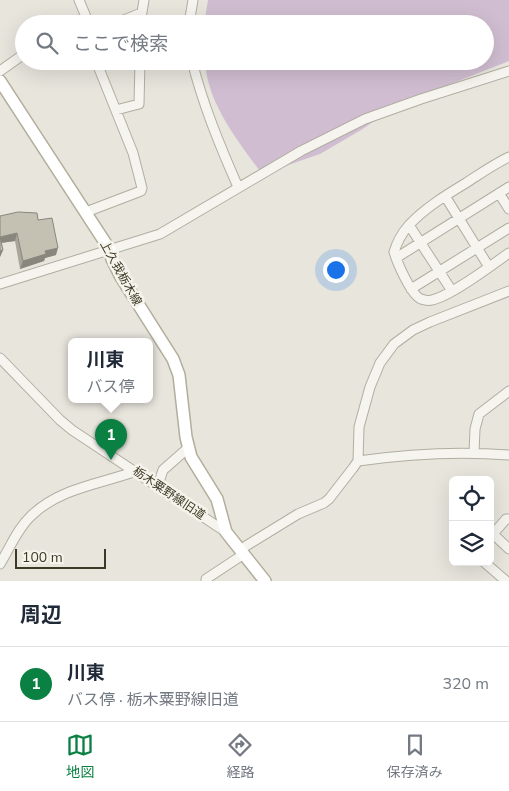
<!DOCTYPE html>
<html lang="ja">
<head>
<meta charset="utf-8">
<style>
  :root { --surface:#fff; --page:#f6f6f7; --text:#1f2937; --muted:#747a83; --line:#e0e1e3; --accent:#0b8043 }
  body { margin:0; font-family:"Nunito Sans","Noto Sans JP",sans-serif; background:var(--page); color:var(--text) }
  .controls { position:absolute; right:15px; bottom:15px; display:grid; overflow:hidden; border-radius:8px; box-shadow:0 5px 20px #0002 }
  .controls button { width:45px; height:45px; display:grid; place-items:center; padding:0; border:0; border-bottom:1px solid var(--line); background:var(--surface); color:var(--text); font:25px sans-serif }
  .scale { position:absolute; left:15px; bottom:12px; width:91px; box-sizing:border-box; padding-left:5px; border:2px solid #3e3925; border-top:0; font-size:14px; line-height:18px; white-space:nowrap; color:#3e3925; -webkit-text-stroke:4px #f5f3eb; paint-order:stroke }
  .you { position:absolute; left:335px; top:269px; width:18px; height:18px; margin:-12px; border:4px solid #fff; border-radius:50%; background:#1a73e8; box-shadow:0 0 0 8px #1a73e833 }
  .badge { display:grid; place-items:center; width:32px; height:32px; border-radius:50%; background:var(--accent); color:#fff; font-size:16px; font-weight:700 }
  .pin { position:absolute; translate:-50% -41px; filter:drop-shadow(0 1px 2px #0008) }
  .pin::after { content:''; position:absolute; top:26px; width:18px; height:15px; background:inherit; clip-path:polygon(0 0,100% 0,50% 100%) }
  .popup { position:absolute; left:68px; top:338px; width:85px; height:65px; box-sizing:border-box; display:grid; place-content:center; border-radius:8px; background:var(--surface); filter:drop-shadow(0 1px 4px #0005); font-size:16px; white-space:nowrap; color:var(--muted) }
  .popup b { font-size:19px; color:var(--text) }
  .popup::after { content:''; position:absolute; left:50%; top:100%; margin-left:-10px; border:10px solid transparent; border-top-color:var(--surface) }
  .list { margin:0; padding:0; list-style:none }
  h2 { display:flex; justify-content:space-between; align-items:center; height:65px; margin:0; padding:0 20px; font-size:21px }
  h2 small { font-size:16px; font-weight:400; color:var(--muted) }
  .list li { display:grid; grid-template-columns:32px 1fr auto; gap:15px; align-items:center; box-sizing:border-box; height:75px; padding:0 20px; border-top:1px solid var(--line) }
  .list b { display:block; font-size:19px; white-space:nowrap }
  .list p { margin:0; font-size:16px; white-space:nowrap; color:var(--muted) }
  .list em { font-size:16px; font-style:normal; color:var(--muted) }
  .icon { flex:none; width:28px; height:28px; fill:none; stroke:currentColor; stroke-width:2; stroke-linecap:round; stroke-linejoin:round }
  .map { position:relative; flex:none; width:509px; height:581px; overflow:hidden }
  .search { position:absolute; background:var(--surface); box-shadow:0 5px 20px #0002; left:15px; right:15px; top:15px; height:55px; display:flex; align-items:center; gap:12px; box-sizing:border-box; padding:0 18px; border-radius:28px; color:var(--muted); font-size:19px }
  .sheet { height:140px; background:var(--surface) }
  nav { display:flex; justify-content:space-around; align-items:center; box-sizing:border-box; height:70px; border-top:1px solid var(--line); background:var(--surface); font-size:14px; color:var(--muted) }
  nav a { display:grid; justify-items:center; gap:2px }
  nav .on { color:var(--accent) }
  .map>svg:first-child { display:block }
  .green { fill:#d0bdd1 }
  .lines { fill:none; stroke-linecap:round; stroke-linejoin:round }
  .minor-casing { stroke:#b1aea1; stroke-width:11 }
  .major-casing { stroke:#b3ae9b; stroke-width:14 }
  .minor { stroke:#f5f4ef; stroke-width:9 }
  .major { stroke:#fff; stroke-width:11 }
  .wall { fill:#a9a69a }
  .shaded-wall { fill:#89877d }
  .building { fill:#c4c1b3; stroke:#89877d }
  .labels { text-anchor:middle; stroke-width:5; stroke-linejoin:round; paint-order:stroke }
  .street-label { font-size:12px; fill:#3e3925; stroke:#f5f3eb }
</style>
</head>
<body>
<div class="map">
<svg width="509" height="581" viewBox="0 0 509 581">
  <rect width="100%" height="100%" fill="#e7e5dc"/>
  <path class="green" d="M208,0H509V61L433,91L410,97L361,130L320,154L262,174C238,141 207,103 205,61H485V24H204Z"/>
  <g class="lines">
    <g class="minor-casing">
      <path id="minor" d="M79,0L89,24
        M114,24L141,13
        M140,24L144,0
        M189,24L193,0
        M192,61C203,105 220,146 238,187
        M0,71L24,54
        M116,110L139,104L140,61
        M509,157C494,164 480,174 466,183C446,195 425,208 409,225C402,233 397,242 394,252C397,262 411,295 421,299C424,300 429,301 432,300C451,296 492,265 509,253
        M499,193L509,209
        M445,196L489,267
        M86,212L141,191L142,188L133,153L96,61
        M409,225L452,291
        M396,258L509,187
        M0,284L160,234L301,151L365,119L421,99L509,71
        M411,289L509,228
        M0,358L60,420L72,430L226,532
        M474,453L475,429L479,414L509,391
        M358,461C407,454 459,451 509,455
        M158,485L163,470L188,448
        M509,519H506L493,534L509,549
        M241,549L298,514L324,503L329,499L353,468L358,461L359,427L370,387L380,363L394,344L413,330L430,322L509,291
        M484,562L506,581
        M0,564C10,548 17,529 31,516C59,488 101,484 136,471
        M206,581V579L244,554"/>
    </g>
    <g class="major-casing">
      <path id="major" d="M0,81L110,250L112,259L121,277L173,359L179,375L186,437L191,457L217,499L226,532L265,581"/>
    </g>
    <use href="#minor" class="minor"/>
    <use href="#major" class="major"/>
  </g>
  <path class="wall" d="M0,216L38,220L56,255L45,258L44,261L20,269L15,241L1,243L3,250L0,257Z"/>
  <path class="shaded-wall" d="M17,233L15,241L0,243V237Z
    M58,248L56,255L45,258L44,261L20,269L23,261L45,251Z
    M3,250L0,257V251Z"/>
  <path class="building" d="M18,212L37,213L38,220L52,218L58,248L45,251L46,254L23,261L17,233L0,237V216Z
    M0,237L3,250L0,251Z"/>
  <g class="labels">
    <g class="street-label">
      <text transform="translate(121 273) rotate(61)" y="4">上久我栃木線</text>
      <text transform="translate(169 493) rotate(34)" y="4">栃木粟野線旧道</text>
    </g>
  </g>
</svg>
<div class="controls">
<button><svg class="icon" aria-label="locate" viewBox="0 0 24 24"><circle cx="12" cy="12" r="6"/><path d="M12 2v4M12 18v4M2 12h4M18 12h4"/></svg></button>
<button><svg class="icon" aria-label="layers" viewBox="0 0 24 24"><path d="M12 4l9 5-9 5-9-5zM3 14l9 5 9-5"/></svg></button>
</div>
<div class="scale">100 m</div>
<div class="you"></div>
<div class="pin badge" style="left:111px;top:460px">1</div>
<div class="popup"><b>川東</b>バス停</div>
<div class="search"><svg class="icon" aria-label="search" viewBox="0 0 24 24"><circle cx="10" cy="10" r="6"/><path d="M15 15l6 6"/></svg>ここで検索</div>
</div>
<section class="sheet">
<h2>周辺<small></small></h2>
<ul class="list">
<li><span class="badge">1</span><div><b>川東</b><p>バス停 · 栃木粟野線旧道</p></div><em>320 m</em></li>
</ul>
</section>
<nav>
<a class="on"><svg class="icon" aria-label="map" viewBox="0 0 24 24"><path d="M3 6l6-2 6 2 6-2v14l-6 2-6-2-6 2zM9 4v14M15 6v14"/></svg>地図</a>
<a><svg class="icon" aria-label="directions" viewBox="0 0 24 24"><path d="M12 3l9 9-9 9-9-9zM9 14v-3h6M13 9l2 2-2 2"/></svg>経路</a>
<a><svg class="icon" aria-label="saved" viewBox="0 0 24 24"><path d="M7 4h10v16l-5-4-5 4z"/></svg>保存済み</a>
</nav>
</body>
</html>
